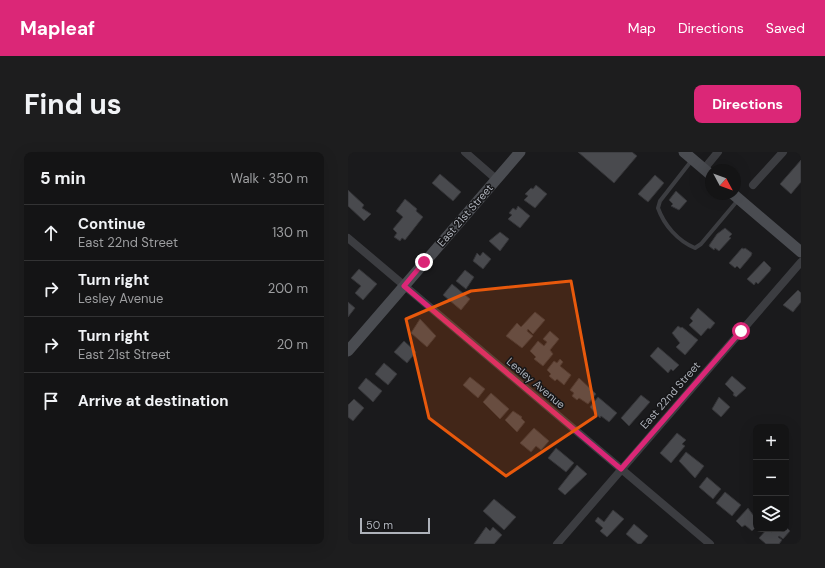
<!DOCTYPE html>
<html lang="en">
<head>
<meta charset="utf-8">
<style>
  :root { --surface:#141415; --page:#1d1d1e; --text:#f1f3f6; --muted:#9d9ea0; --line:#333334; --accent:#db2777 }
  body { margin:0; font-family:"DM Sans",sans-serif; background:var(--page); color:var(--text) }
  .controls { position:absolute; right:12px; bottom:12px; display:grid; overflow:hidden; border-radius:8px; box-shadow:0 4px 16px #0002 }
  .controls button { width:36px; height:36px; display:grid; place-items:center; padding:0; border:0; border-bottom:1px solid var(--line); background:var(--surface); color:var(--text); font:20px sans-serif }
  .compass { position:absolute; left:357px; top:12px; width:36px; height:36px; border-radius:50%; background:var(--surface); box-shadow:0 4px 16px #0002; rotate:131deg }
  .scale { position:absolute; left:12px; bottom:10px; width:70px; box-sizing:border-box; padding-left:4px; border:2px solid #aeb2ba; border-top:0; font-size:11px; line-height:14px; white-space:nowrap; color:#aeb2ba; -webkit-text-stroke:3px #151517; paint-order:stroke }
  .stop { position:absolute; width:12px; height:12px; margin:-9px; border:3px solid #db2777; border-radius:50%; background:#fff }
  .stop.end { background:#db2777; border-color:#fff; box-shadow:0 1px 4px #0008 }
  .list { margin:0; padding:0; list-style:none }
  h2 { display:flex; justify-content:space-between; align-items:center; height:52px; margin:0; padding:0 16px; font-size:17px }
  h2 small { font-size:13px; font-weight:400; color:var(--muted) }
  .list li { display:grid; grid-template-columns:26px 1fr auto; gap:12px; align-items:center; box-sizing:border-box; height:56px; padding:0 16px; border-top:1px solid var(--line) }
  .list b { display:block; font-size:15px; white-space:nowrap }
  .list p { margin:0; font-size:13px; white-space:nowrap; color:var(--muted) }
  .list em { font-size:13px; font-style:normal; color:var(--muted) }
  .icon { flex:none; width:22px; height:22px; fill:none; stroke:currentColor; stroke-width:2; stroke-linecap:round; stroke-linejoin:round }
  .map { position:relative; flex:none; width:453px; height:392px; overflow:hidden; border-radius:8px }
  header { display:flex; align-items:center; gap:24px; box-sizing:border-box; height:56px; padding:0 20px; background:var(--accent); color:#fff }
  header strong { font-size:19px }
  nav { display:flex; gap:22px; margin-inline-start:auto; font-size:14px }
  .intro { display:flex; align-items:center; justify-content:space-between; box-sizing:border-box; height:96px; padding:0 24px }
  h1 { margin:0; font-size:28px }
  .button { padding:10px 18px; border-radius:8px; background:var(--accent); color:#fff; font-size:14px; font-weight:700 }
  main { display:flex; gap:24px; padding:0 24px }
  aside { flex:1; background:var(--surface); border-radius:8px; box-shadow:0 4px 16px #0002 }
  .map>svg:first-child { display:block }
  .building { fill:#494a4e; stroke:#353538 }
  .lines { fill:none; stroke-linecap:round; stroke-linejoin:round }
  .lane { stroke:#3c3d41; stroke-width:4 }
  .street { stroke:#3c3d41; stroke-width:8 }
  .secondary { stroke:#4a4c51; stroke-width:11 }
  .route { stroke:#db2777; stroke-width:5 }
  .marked { fill:#e8590c; fill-opacity:0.2; stroke:#e8590c; stroke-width:3; stroke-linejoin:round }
  .labels { text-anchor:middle; stroke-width:3; stroke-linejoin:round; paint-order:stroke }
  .street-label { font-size:11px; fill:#aeb2ba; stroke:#151517 }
</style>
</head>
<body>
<header>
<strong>Mapleaf</strong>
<nav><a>Map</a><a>Directions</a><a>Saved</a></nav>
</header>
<div class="intro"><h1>Find us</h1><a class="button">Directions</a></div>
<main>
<aside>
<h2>5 min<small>Walk · 350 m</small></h2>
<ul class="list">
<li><svg class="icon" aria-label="ahead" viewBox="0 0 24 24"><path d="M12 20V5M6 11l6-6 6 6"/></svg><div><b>Continue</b><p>East 22nd Street</p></div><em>130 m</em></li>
<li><svg class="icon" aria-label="right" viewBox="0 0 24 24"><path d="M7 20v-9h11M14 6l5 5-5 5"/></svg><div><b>Turn right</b><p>Lesley Avenue</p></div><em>200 m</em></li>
<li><svg class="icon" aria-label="right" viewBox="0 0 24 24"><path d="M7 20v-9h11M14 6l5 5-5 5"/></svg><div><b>Turn right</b><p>East 21st Street</p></div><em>20 m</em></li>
<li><svg class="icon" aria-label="arrive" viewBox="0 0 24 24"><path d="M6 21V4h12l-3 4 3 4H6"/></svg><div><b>Arrive at destination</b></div></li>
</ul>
</aside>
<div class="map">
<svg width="453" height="392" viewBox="0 0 453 392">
  <rect width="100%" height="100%" fill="#1a1a1c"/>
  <path class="building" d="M230,0H284L289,4L266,31Z
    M453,8V30L443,42L432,32Z
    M92,22L113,40L105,49L84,31Z
    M307,23L316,31L300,50L290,42Z
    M188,33L199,42L187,56L176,48L180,44L177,42L183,36L185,37Z
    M0,38L16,53L14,56L23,62L16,69L0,54Z
    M328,39L339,49L331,58L323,54L325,52L321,48Z
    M57,47L69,57L68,59L75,65L57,88L54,86L52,89L46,85L49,81L45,77L55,65L48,59Z
    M170,54L182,64L172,76L160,67L164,63L161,61L165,56L168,58Z
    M377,76L384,82L381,85L383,86L371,99L367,96L366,98L361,94L362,92L369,82Z
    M152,80L161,87L152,99L141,89Z
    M394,96L396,97L397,96L404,101L403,104L392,117L389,114L387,116L381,111Z
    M135,100L143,107L135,117L125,109L129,101L132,104Z
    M416,109L423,116L422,119L410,132L408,130L406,133L399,127Z
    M11,117L29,132L15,148L7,141L13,134L3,126Z
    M117,118L126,125L118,137L108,129Z
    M104,132L122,147L113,158L95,143Z
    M450,138L453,141V150L445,160L435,153Z
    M0,150L7,156L0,165Z
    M350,156L367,171L362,177L360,176L353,184L341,173L345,169L342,166Z
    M187,160L197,168L185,182L180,177L179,179L185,184L174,196L158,184L169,171L173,175Z
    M72,167L88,184L79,195L63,181Z
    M330,174L333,176L334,175L350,188L337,203L328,195L332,191L324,181Z
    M202,179L211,187L202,198L205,202L195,214L186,207L188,205L182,199L190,189L196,194L199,190L195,187Z
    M56,189L68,200L59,211L46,200Z
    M310,195L331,213L325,219L323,217L320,221L302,204Z
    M212,207L215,210L212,214L223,223L216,233L209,227L207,229L201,224L203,222L199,218L206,209L209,211Z
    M36,211L49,222L40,233L27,222Z
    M384,224L398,236L388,245L385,243L386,241L377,232Z
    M122,225L137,237L130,246L115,233Z
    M18,226L34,239L25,250L10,236Z
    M231,226L248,242L240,252L231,246L229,248L224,244L226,241L222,238Z
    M143,241L161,257L152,267L135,250Z
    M293,243L302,250L281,274L273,266Z
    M250,245L269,261L261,270L253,264L252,266L242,255Z
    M371,245L382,255L373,265L364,257Z
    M6,247L16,256L5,269L0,265V253Z
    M165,259L174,265L173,266L177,270L169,280L157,268Z
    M186,276L201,289L193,298L188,294L183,300L172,291Z
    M329,281L338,288L334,292L337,294L323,311L312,301Z
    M208,296L226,311L218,320L200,306Z
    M338,300L356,314L347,326L331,309Z
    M229,313L239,322L217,343L210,337Z
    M359,325L373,337L365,347L351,335Z
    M377,340L393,353L384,364L368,351Z
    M146,347L168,365L156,378L135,359Z
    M400,356L408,367V375L404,379L397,373L394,375L388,369Z
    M265,358L276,367L259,385L252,379L255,376L247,369L250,365L256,370Z
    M286,372L300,384L293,392H290L278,382Z
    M138,375L142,379L145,375L154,383L146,392H126Z
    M438,375L442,379L435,387L431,384L430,385L434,388L431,392H418L411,386L419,377L424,380L427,377H438Z"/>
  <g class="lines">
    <path class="lane" d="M344,8L312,49L310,56C316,73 330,89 347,96L353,92L390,48"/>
    <path class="street" d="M117,0L148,27
      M356,17L370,0
      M405,33L435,0
      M0,86L362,392
      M209,392L453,110"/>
    <path class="secondary" d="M336,0L363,23
      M385,42L453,100
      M0,199L172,0"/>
  </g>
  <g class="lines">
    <path class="route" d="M76,110L56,134L273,317L393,179"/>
  </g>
  <path class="marked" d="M223,129L248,264L158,324L81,266L58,167L123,139Z"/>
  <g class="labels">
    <g class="street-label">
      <text transform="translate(117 63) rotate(-49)" y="4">East 21st Street</text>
      <text transform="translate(188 231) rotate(40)" y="4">Lesley Avenue</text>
      <text transform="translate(322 243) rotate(-49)" y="4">East 22nd Street</text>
    </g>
  </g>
</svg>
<div class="controls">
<button>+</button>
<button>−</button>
<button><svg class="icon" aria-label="layers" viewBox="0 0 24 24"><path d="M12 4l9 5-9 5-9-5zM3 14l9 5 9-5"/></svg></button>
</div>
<svg class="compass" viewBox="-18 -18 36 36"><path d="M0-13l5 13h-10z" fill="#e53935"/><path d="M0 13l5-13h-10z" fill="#9d9ea0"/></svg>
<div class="scale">50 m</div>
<div class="stop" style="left:393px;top:179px"></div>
<div class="stop end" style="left:76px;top:110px"></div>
</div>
</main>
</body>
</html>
